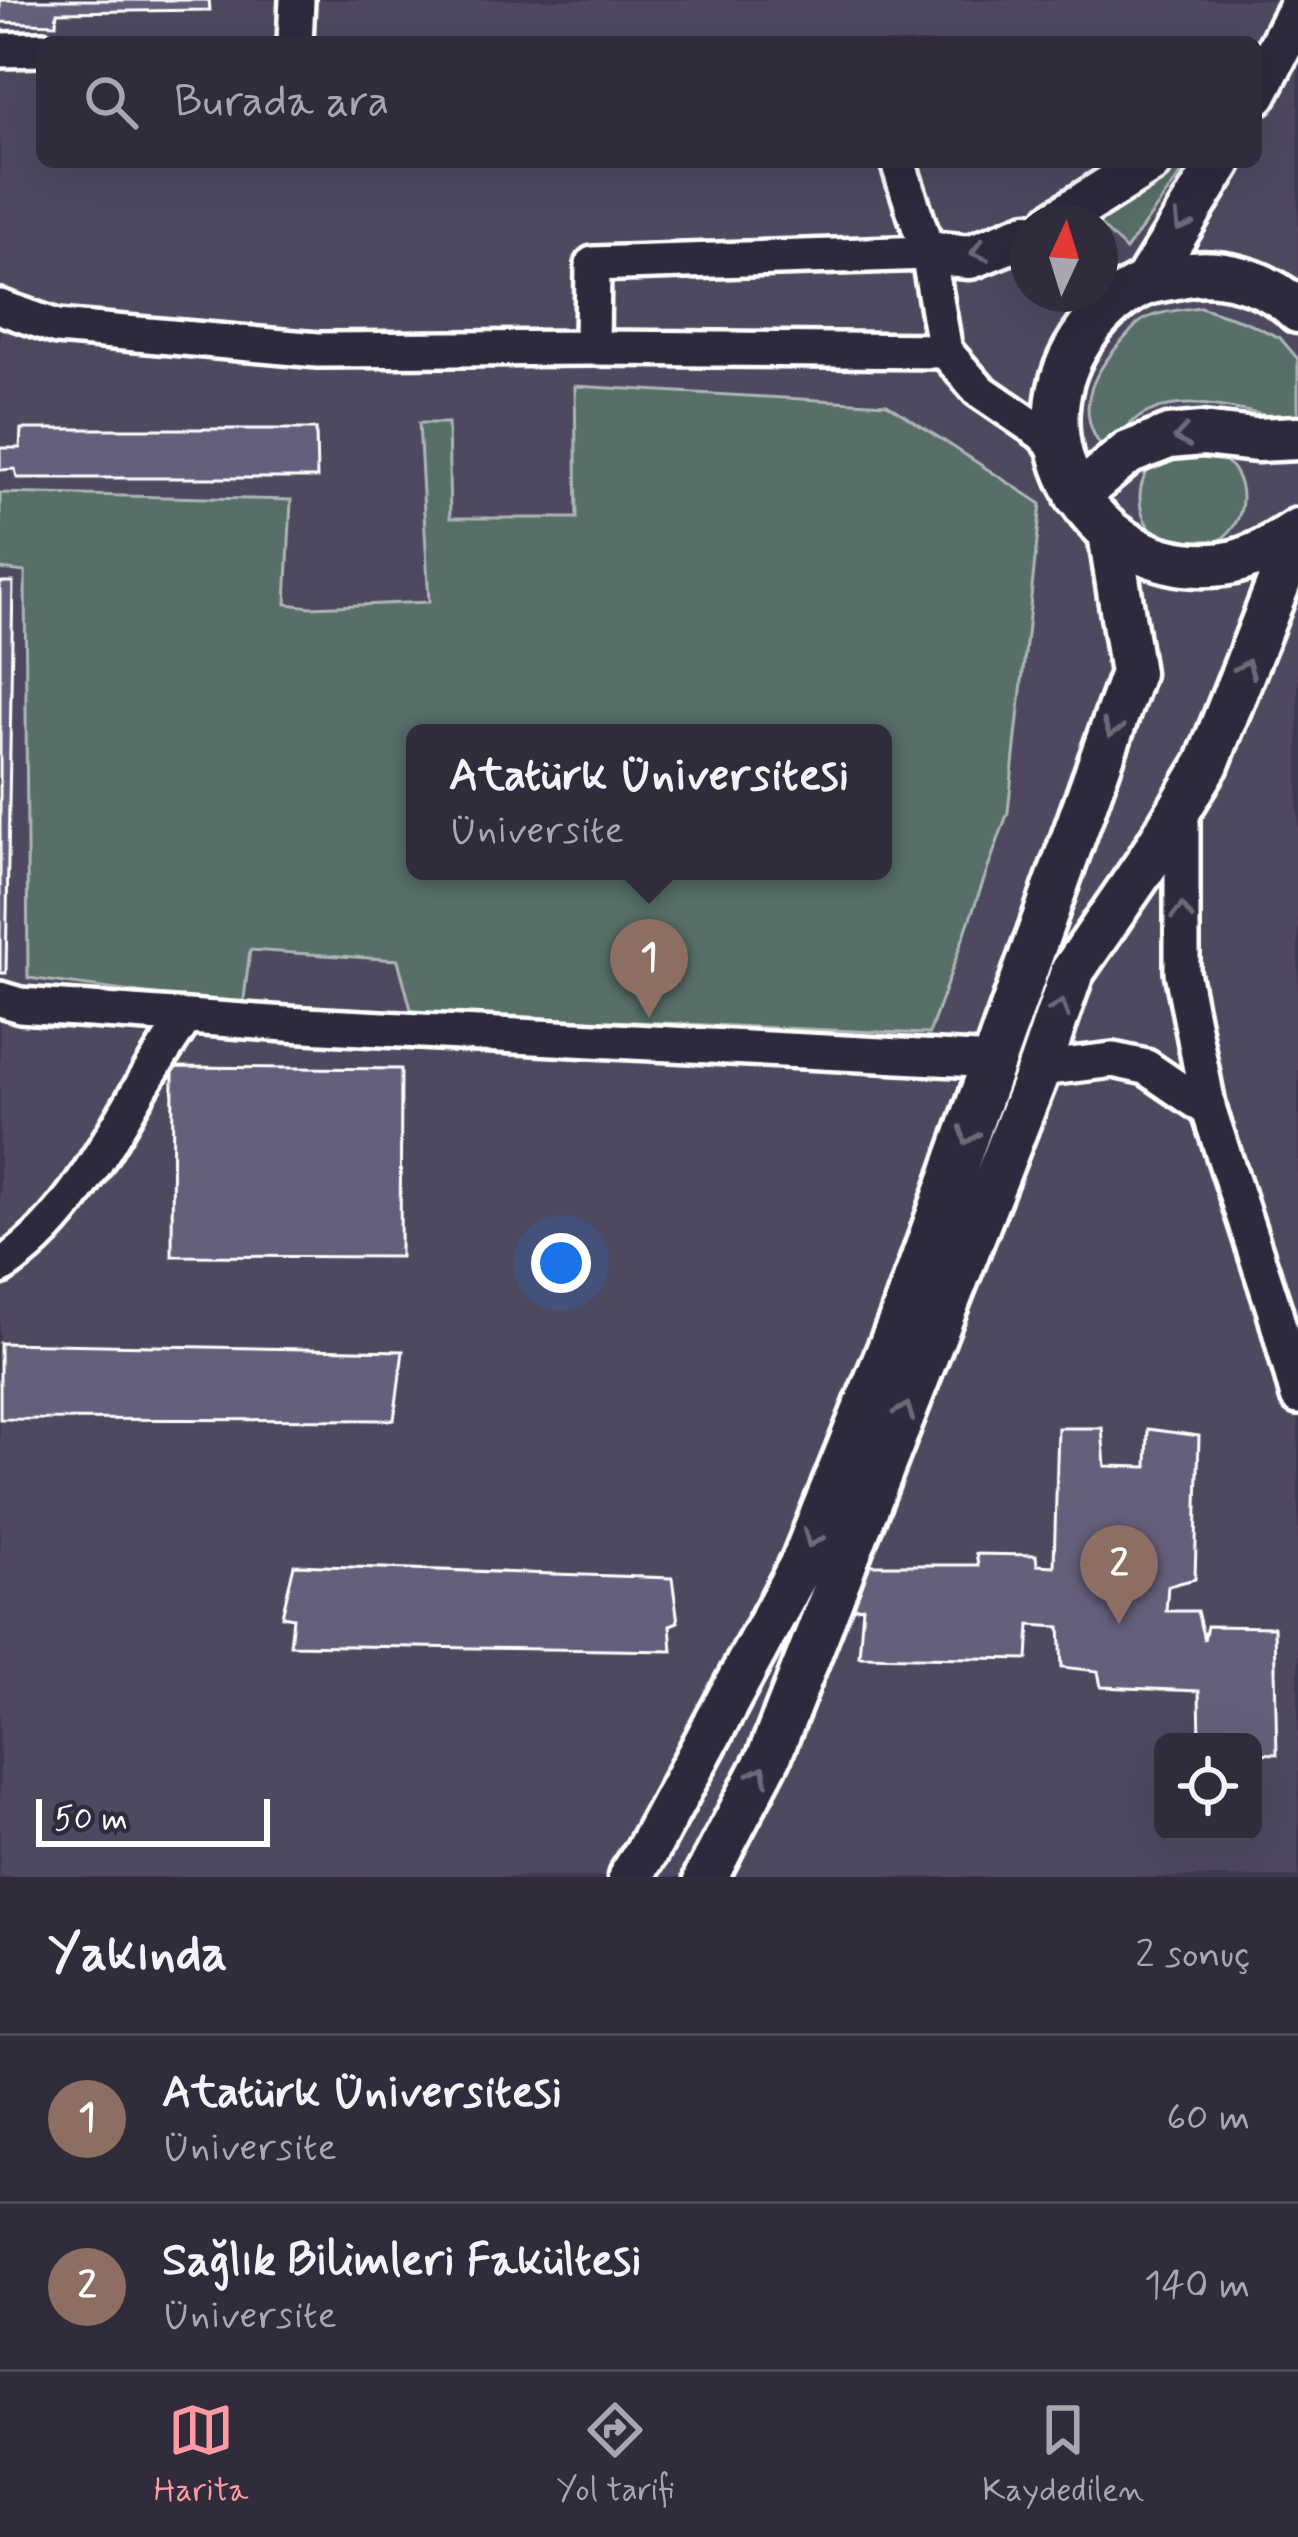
<!DOCTYPE html>
<html lang="tr">
<head>
<meta charset="utf-8">
<style>
  :root { --surface:#302c3c; --page:#3c3847; --text:#f1f3f6; --muted:#a8a7af; --line:#4b4856; --accent:#ff9aa2 }
  body { margin:0; font-family:Mynerve,sans-serif; background:var(--page); color:var(--text) }
  .controls { position:absolute; right:36px; bottom:36px; display:grid; overflow:hidden; border-radius:18px; box-shadow:0 12px 48px #0002 }
  .controls button { width:108px; height:108px; display:grid; place-items:center; padding:0; border:0; border-bottom:3px solid var(--line); background:var(--surface); color:var(--text); font:60px sans-serif }
  .compass { position:absolute; left:1010px; top:204px; width:108px; height:108px; border-radius:50%; background:var(--surface); box-shadow:0 12px 48px #0002; rotate:4deg }
  .scale { position:absolute; left:36px; bottom:30px; width:234px; box-sizing:border-box; padding-left:12px; border:6px solid #fff; border-top:0; font-size:33px; line-height:42px; white-space:nowrap; color:#fff; -webkit-text-stroke:9px #2f2a3d; paint-order:stroke }
  .you { position:absolute; left:561px; top:1263px; width:42px; height:42px; margin:-30px; border:9px solid #fff; border-radius:50%; background:#1a73e8; box-shadow:0 0 0 18px #1a73e833 }
  .badge { display:grid; place-items:center; width:78px; height:78px; border-radius:50%; background:var(--accent); color:#fff; font-size:39px; font-weight:700 }
  .pin { position:absolute; translate:-50% -99px; filter:drop-shadow(0 3px 6px #0008) }
  .pin::after { content:''; position:absolute; top:63px; width:42px; height:36px; background:inherit; clip-path:polygon(0 0,100% 0,50% 100%) }
  .popup { position:absolute; left:406px; top:724px; width:486px; height:156px; box-sizing:border-box; display:grid; place-content:center; border-radius:18px; background:var(--surface); filter:drop-shadow(0 3px 9px #0005); font-size:39px; white-space:nowrap; color:var(--muted) }
  .popup b { font-size:45px; color:var(--text) }
  .popup::after { content:''; position:absolute; left:50%; top:100%; margin-left:-24px; border:24px solid transparent; border-top-color:var(--surface) }
  .list { margin:0; padding:0; list-style:none }
  h2 { display:flex; justify-content:space-between; align-items:center; height:156px; margin:0; padding:0 48px; font-size:51px }
  h2 small { font-size:39px; font-weight:400; color:var(--muted) }
  .list li { display:grid; grid-template-columns:78px 1fr auto; gap:36px; align-items:center; box-sizing:border-box; height:168px; padding:0 48px; border-top:3px solid var(--line) }
  .list b { display:block; font-size:45px; white-space:nowrap }
  .list p { margin:0; font-size:39px; white-space:nowrap; color:var(--muted) }
  .list em { font-size:39px; font-style:normal; color:var(--muted) }
  .icon { flex:none; width:66px; height:66px; fill:none; stroke:currentColor; stroke-width:2; stroke-linecap:round; stroke-linejoin:round }
  .map { position:relative; flex:none; width:1298px; height:1877px; overflow:hidden }
  .search { position:absolute; background:var(--surface); box-shadow:0 12px 48px #0002; left:36px; right:36px; top:36px; height:132px; display:flex; align-items:center; gap:30px; box-sizing:border-box; padding:0 42px; border-radius:18px; color:var(--muted); font-size:45px }
  .sheet { height:492px; background:var(--surface) }
  nav { display:flex; justify-content:space-around; align-items:center; box-sizing:border-box; height:168px; border-top:3px solid var(--line); background:var(--surface); font-size:33px; color:var(--muted) }
  nav a { display:grid; justify-items:center; gap:6px }
  nav .on { color:var(--accent) }
  .map>svg:first-child { display:block }
  .built { fill:#4f4960; fill-rule:evenodd }
  .green { fill:#586e68; stroke:#acb6b4; stroke-width:3; fill-rule:evenodd }
  .building { fill:#665e7c; stroke:#fff; stroke-width:3 }
  .lines { fill:none; stroke-linecap:round; stroke-linejoin:round }
  .minor-casing { stroke:#fff; stroke-width:42 }
  .major-casing { stroke:#fff; stroke-width:51 }
  .minor { stroke:#2f2a3d; stroke-width:33 }
  .major { stroke:#2f2a3d; stroke-width:42 }
  .oneway { stroke:#6d6a77 }
</style>
</head>
<body>
<div class="map">
<svg width="1298" height="1877" viewBox="0 0 1298 1877">
  <rect width="100%" height="100%" fill="#403a50"/>
  <filter id="ink" filterUnits="userSpaceOnUse"><feTurbulence type="fractalNoise" baseFrequency=".00833" numOctaves="2"/><feDisplacementMap in="SourceGraphic" scale="24" xChannelSelector="R" yChannelSelector="G"/><feConvolveMatrix kernelMatrix="1 2 1 2 8 2 1 2 1" color-interpolation-filters="sRGB"/></filter>
  <g filter="url(#ink)">
    <path class="built" d="M0,0H1298V1877H0ZM42,42H1256V162H42ZM1028,222H1100V294H1028ZM415,733H883V871H415ZM1163,1742H1253V1832H1163Z"/>
    <path class="green" d="M1158,162H1190L1126,250L1096,221Z
      M1200,307L1246,322L1280,338L1298,359V421C1246,415 1177,385 1131,423C1122,431 1114,442 1105,451C1072,411 1092,374 1123,340C1129,334 1136,324 1143,320C1159,311 1182,310 1200,307Z
      M575,386L887,404L1041,504L1008,812L929,1034L412,1013L398,960L250,950L243,1007L28,978L25,572L0,569V493L291,500L286,604L311,607L429,602L419,423H448L450,518H577ZM415,733H883V871H415Z
      M1140 498a51 51 0 1 1 102 0a51 51 0 1 1-102 0Z"/>
    <path class="building" d="M0,0H209L210,10L57,12L56,24L0,22Z
      M21,429H316L317,478H17L15,469L0,470V448H20Z
      M0,582H13L6,973H0Z
      M173,1067L401,1069L400,1257L172,1256Z
      M0,1343L403,1351L394,1420L0,1419Z
      M1058,1428H1102L1105,1466L1147,1467L1148,1429L1199,1436L1195,1579L1168,1586L1166,1611H1197L1204,1640L1207,1626L1274,1627L1277,1754L1253,1753V1742H1200L1199,1691L1101,1687L1098,1671L1062,1667L1060,1627L1030,1625L1028,1659L859,1656L863,1607L849,1609L851,1565H978L976,1554L1036,1555L1037,1565L1054,1566Z
      M294,1565L672,1578L678,1622L670,1625L672,1651L290,1645L293,1618L282,1616Z"/>
    <g class="lines">
      <g class="minor-casing">
        <path id="minor" d="M295,42L297,0
          M0,50L42,49
          M898,162L928,253L945,351L979,390L1042,433L1058,450
          M0,307L57,327L318,350L592,348L945,351
          M592,348L593,264L928,253
          M1182,805V972L1209,1110L1274,1309L1298,1397
          M0,999L20,1005L286,1024L996,1061
          M1039,1069L1113,1060L1146,1067L1209,1110
          M0,1267C65,1226 102,1152 141,1087C155,1063 171,1040 186,1017"/>
      </g>
      <g class="major-casing">
        <path id="major" d="M1256,93L1298,11
          M1056,222L1150,162
          M928,253L970,257L1028,234
          M1145,284L1220,162
          M1298,311C1270,282 1219,267 1180,276C1168,279 1155,280 1144,284C1122,294 1102,312 1088,330C1007,435 1093,580 1224,564C1252,560 1275,545 1298,530
          M1077,496L1128,453L1169,437L1202,434L1256,440L1298,438
          M630,1877L647,1851L803,1561L902,1317L1132,673L1110,533
          M706,1877L769,1757L1039,1069L1072,972L1147,863L1207,764L1298,534"/>
      </g>
      <use href="#minor" class="minor"/>
      <use href="#major" class="major"/>
    </g>
    <defs><path id="oneway-chevron" d="M-2-3.5L2.5 0L-2 3.5" fill="none" stroke-width="1.6" stroke-linecap="round" stroke-linejoin="round" transform="scale(3)"/></defs>
    <g class="oneway">
      <use href="#oneway-chevron" transform="translate(1182 223) rotate(122)"/>
      <use href="#oneway-chevron" transform="translate(979 251) rotate(165)"/>
      <use href="#oneway-chevron" transform="translate(1182 437) rotate(171)"/>
      <use href="#oneway-chevron" transform="translate(1246 668) rotate(-68)"/>
      <use href="#oneway-chevron" transform="translate(1112 729) rotate(109)"/>
      <use href="#oneway-chevron" transform="translate(1182 912) rotate(-90)"/>
      <use href="#oneway-chevron" transform="translate(1060 1008) rotate(-71)"/>
      <use href="#oneway-chevron" transform="translate(968 1136) rotate(110)"/>
      <use href="#oneway-chevron" transform="translate(905 1411) rotate(-69)"/>
      <use href="#oneway-chevron" transform="translate(812 1539) rotate(112)"/>
      <use href="#oneway-chevron" transform="translate(760 1774) rotate(-62)"/>
    </g>
  </g>
</svg>
<div class="controls">
<button><svg class="icon" aria-label="locate" viewBox="0 0 24 24"><circle cx="12" cy="12" r="6"/><path d="M12 2v4M12 18v4M2 12h4M18 12h4"/></svg></button>
</div>
<svg class="compass" viewBox="-18 -18 36 36"><path d="M0-13l5 13h-10z" fill="#e53935"/><path d="M0 13l5-13h-10z" fill="#a8a7af"/></svg>
<div class="scale">50 m</div>
<div class="you"></div>
<div class="pin badge" style="left:649px;top:1018px;background:#8d6e63">1</div>
<div class="popup"><b>Atatürk Üniversitesi</b>Üniversite</div>
<div class="pin badge" style="left:1119px;top:1624px;background:#8d6e63">2</div>
<div class="search"><svg class="icon" aria-label="search" viewBox="0 0 24 24"><circle cx="10" cy="10" r="6"/><path d="M15 15l6 6"/></svg>Burada ara</div>
</div>
<section class="sheet">
<h2>Yakında<small>2 sonuç</small></h2>
<ul class="list">
<li><span class="badge" style="background:#8d6e63">1</span><div><b>Atatürk Üniversitesi</b><p>Üniversite</p></div><em>60 m</em></li>
<li><span class="badge" style="background:#8d6e63">2</span><div><b>Sağlık Bilimleri Fakültesi</b><p>Üniversite</p></div><em>140 m</em></li>
</ul>
</section>
<nav>
<a class="on"><svg class="icon" aria-label="map" viewBox="0 0 24 24"><path d="M3 6l6-2 6 2 6-2v14l-6 2-6-2-6 2zM9 4v14M15 6v14"/></svg>Harita</a>
<a><svg class="icon" aria-label="directions" viewBox="0 0 24 24"><path d="M12 3l9 9-9 9-9-9zM9 14v-3h6M13 9l2 2-2 2"/></svg>Yol tarifi</a>
<a><svg class="icon" aria-label="saved" viewBox="0 0 24 24"><path d="M7 4h10v16l-5-4-5 4z"/></svg>Kaydedilen</a>
</nav>
</body>
</html>
